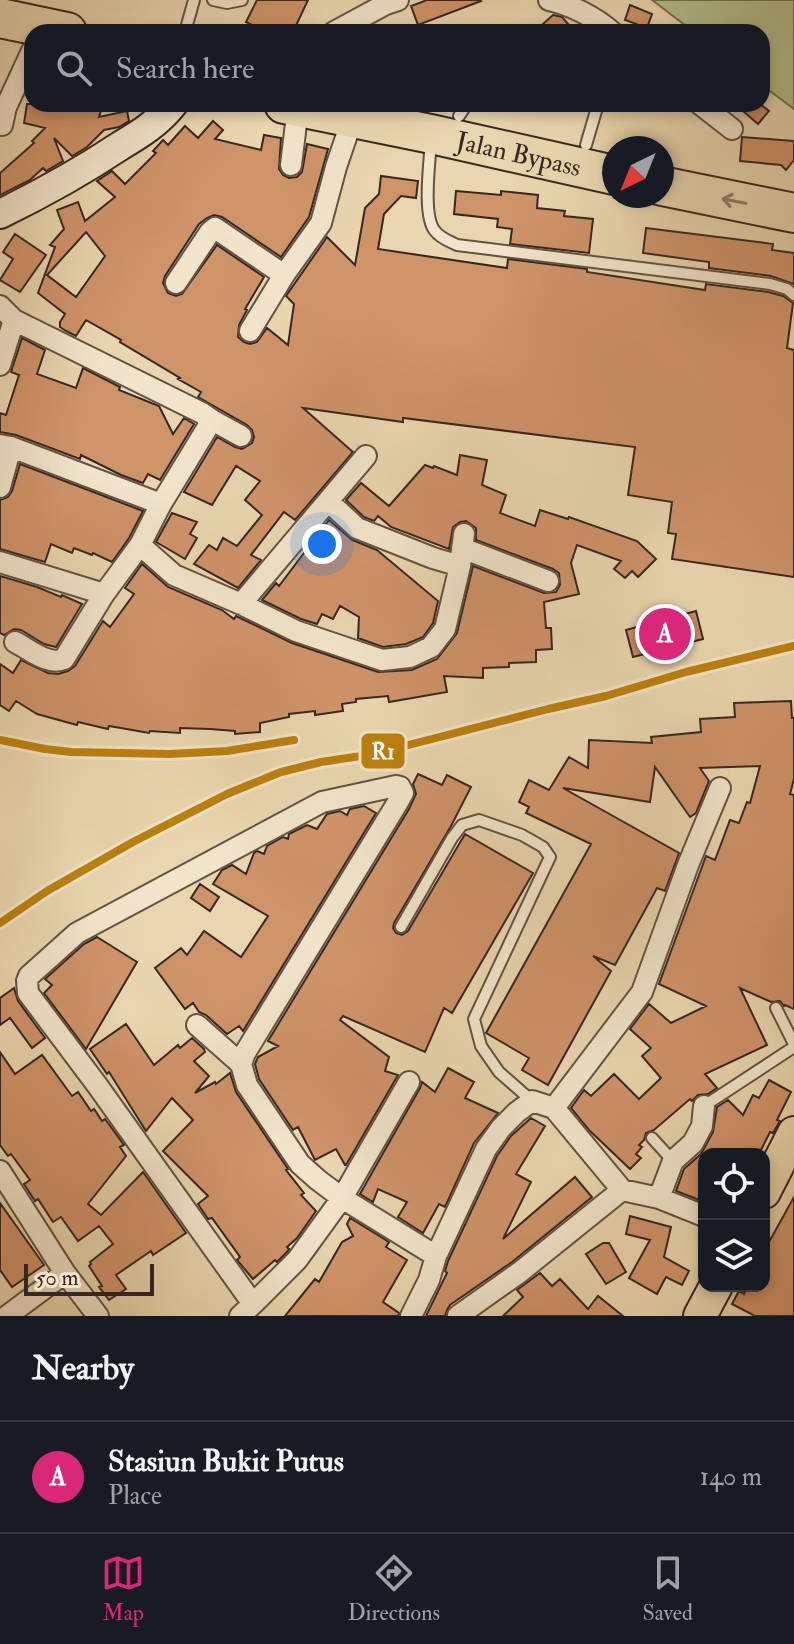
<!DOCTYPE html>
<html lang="en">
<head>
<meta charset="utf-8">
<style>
  :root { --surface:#171b24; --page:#20242c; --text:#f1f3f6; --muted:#9ea1a6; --line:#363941; --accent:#db2777 }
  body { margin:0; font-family:"IM FELL Double Pica",serif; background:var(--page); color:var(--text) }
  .controls { position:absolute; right:24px; bottom:24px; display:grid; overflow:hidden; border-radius:16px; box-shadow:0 4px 12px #0003 }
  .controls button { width:72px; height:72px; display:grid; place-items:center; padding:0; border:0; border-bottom:2px solid var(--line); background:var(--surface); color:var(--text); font:40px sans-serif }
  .compass { position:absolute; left:602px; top:136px; width:72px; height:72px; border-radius:50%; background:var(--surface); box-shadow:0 4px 12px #0003; rotate:223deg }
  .scale { position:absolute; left:24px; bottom:20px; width:130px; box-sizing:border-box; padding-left:8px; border:4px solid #362721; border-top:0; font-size:22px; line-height:28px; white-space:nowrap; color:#362721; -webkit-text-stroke:6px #f1e4ca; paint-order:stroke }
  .you { position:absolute; left:322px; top:544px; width:28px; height:28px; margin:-20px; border:6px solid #fff; border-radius:50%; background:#1a73e8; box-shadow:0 0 0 12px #1a73e833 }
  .badge { display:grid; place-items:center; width:52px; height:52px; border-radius:50%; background:var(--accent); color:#fff; font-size:26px; font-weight:700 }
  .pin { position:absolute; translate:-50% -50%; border:4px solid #fff; box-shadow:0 2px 8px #0006 }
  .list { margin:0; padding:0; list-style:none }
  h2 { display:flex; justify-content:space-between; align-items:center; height:104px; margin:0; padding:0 32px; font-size:34px }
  h2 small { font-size:26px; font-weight:400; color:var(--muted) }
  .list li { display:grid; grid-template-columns:52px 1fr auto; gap:24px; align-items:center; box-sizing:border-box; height:112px; padding:0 32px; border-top:2px solid var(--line) }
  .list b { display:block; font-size:30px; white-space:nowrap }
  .list p { margin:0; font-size:26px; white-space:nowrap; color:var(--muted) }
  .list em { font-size:26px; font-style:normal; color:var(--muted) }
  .icon { flex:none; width:44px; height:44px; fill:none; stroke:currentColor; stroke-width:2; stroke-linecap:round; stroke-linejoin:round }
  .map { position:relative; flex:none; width:794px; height:1316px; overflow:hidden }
  .search { position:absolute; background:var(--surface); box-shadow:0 4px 12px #0003; left:24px; right:24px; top:24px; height:88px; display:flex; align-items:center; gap:20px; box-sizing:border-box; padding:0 28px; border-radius:24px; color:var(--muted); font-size:30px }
  .sheet { height:216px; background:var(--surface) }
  nav { display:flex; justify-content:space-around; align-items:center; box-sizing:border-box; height:112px; border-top:2px solid var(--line); background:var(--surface); font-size:22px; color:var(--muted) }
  nav a { display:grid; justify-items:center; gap:4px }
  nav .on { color:var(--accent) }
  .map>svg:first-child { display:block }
  .green { fill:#b3be8d; stroke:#747257; stroke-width:2 }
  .building { fill:#cf9368; stroke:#362721; stroke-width:2; fill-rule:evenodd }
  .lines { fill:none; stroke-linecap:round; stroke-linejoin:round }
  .lane-casing { stroke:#635344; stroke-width:14 }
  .street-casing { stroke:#635344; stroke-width:24 }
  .secondary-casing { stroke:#362721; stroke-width:32 }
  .primary-casing { stroke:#362721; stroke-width:36 }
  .highway-casing { stroke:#362721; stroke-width:42 }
  .lane { stroke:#f1e4ca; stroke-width:10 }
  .street { stroke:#f1e4ca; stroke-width:20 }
  .secondary { stroke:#f1e4ca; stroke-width:28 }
  .primary { stroke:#e9d6ae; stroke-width:32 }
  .highway { stroke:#e9d6ae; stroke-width:38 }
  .rail-1-casing { stroke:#f1e4ca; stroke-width:14 }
  .rail-1 { stroke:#bd800a; stroke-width:8 }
  .oneway { stroke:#907e68 }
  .labels { text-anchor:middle; stroke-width:6; stroke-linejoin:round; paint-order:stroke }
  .street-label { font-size:26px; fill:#362721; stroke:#f1e4ca }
  .line-badge { stroke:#f1e4ca; stroke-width:3 }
  .badge-label { font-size:22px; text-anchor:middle; font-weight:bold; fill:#fff }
</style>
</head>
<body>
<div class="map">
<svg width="794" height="1316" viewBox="0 0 794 1316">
  <rect width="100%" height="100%" fill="#e9d6ae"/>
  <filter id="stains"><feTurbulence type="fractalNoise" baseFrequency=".0025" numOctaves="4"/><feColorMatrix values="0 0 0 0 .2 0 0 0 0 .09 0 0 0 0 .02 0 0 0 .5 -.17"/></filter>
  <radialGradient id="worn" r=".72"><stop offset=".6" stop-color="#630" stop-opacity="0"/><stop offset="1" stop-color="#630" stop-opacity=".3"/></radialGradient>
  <path class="green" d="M652,0H794V109L762,85V32H694Z"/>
  <path class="building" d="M257,0H308L293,32H267L246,22Z
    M427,0H480L481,1L418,25L411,6Z
    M630,5L652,14L647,28L625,20Z
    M553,15L562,17L575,32H534Z
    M27,104H103L99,117L127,111L129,121L119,127L104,130L87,147L72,156L54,138L63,161L46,171L43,168L30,180L0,195V173L34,143L32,141L45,128L24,123Z
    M735,104H760L769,111L758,124Z
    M213,121L223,130L215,139L261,150L264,135L281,138L279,169L283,175L289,178L297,177L302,172L307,144L328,149L309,217L281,257L222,217L214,215L207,218L199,224L165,276L163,283L168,293L176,296L182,294L217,245L264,277L245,309L247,310L239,325L238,337L244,342L250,344L257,342L267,328L288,345L294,304L286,296L327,237L355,265L365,208L379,194L381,176L418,181L416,198L401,196L384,214L378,249L507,268L508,259L587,269V272L705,290L706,284L768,292L783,296L793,303L787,348L794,350V577L672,559L676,534L668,533L672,502L628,495L635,447L403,418V422L303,408L353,452L295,520L284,512L251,555L261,560L238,588L194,564L209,545L217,550L223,538L237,546L262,515L245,500L260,481L236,466L212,505L184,492L217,437L235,447L242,449L252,443L254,437L252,430L247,425L198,397L201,392L178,379L180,378L120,342L121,340L86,320L76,336L66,331L60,327V322L65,314L38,293L55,247L50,245L64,229L57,210L78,202L85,221L115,197L97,181L112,171L125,184L156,153L153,151L163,140L168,145L185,126L198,138ZM86,232L105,256L76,297L47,275Z
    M742,137L794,141V160L786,170L781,165L740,161Z
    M456,191L501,195V191L538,195L537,208L565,211L564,216L593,219L589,253L510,244L512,229L497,227L498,219L454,214Z
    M646,228L773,244L772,250L794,253V284L771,276L709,268V262L643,253Z
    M15,234L46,255L20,292L0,280L13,259L3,252Z
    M22,338L45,350L37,374L76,388L83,368L120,387L119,390L159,406L173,434L184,418L194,424L160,480L148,474L143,483L121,475L81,455L80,459L16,435L0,432V413L6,415L19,375L11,372Z
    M460,455L487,460L482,485L506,495L500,513L535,526L540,510L568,519L569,517L637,541L656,559L638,577L632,571L625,578L614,569L621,561L577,545L571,563L579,594L544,602L546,628H551L552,649L536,650V662L509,663V667L483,668V678L444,676L447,692L389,702L388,696L356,699V702L342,704L343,711L315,715V711L289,714V717L260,723V732L235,734V731L210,729L180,728V733L150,731L149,733L109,726L108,729L78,722L77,725L37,714L16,701L9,711L0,705V664L13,673L21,660L48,673L58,674L68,671L75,666L103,621L110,627L134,594L125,588L142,564L168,587L222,610L234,619L236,616L292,643L378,672L412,670L437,659L457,633L473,566L544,593L556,592L560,585L559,573L553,569L476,540V528L466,521L460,522L453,527L449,549L391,527L378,516L374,521L364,517L346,500L361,483L389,506L425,465L433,468L434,466L457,475Z
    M20,464L143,511L129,538L112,562L93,553L92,555L74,548L72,553L51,544L45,562L0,549V500L8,497L12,491Z
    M172,513L197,522L190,534L197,538L185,559L156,542Z
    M329,520L352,540L377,550L438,601L433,623L423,637L406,644L383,647L358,638L359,617L340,606L333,619L322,614L317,624L301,619L262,600L276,583L279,586Z
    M0,576L37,587L61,597L62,595L82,604L56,647L44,644L21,630L14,629L4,635L0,633Z
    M696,611L703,639L633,657L626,630Z
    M791,701L792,718H794V779L790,794L794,795V1009L785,1005L784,1006L780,1001L771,1002L740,988L767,1045L705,1074L717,1088L708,1094L698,1095L692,1101L690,1099L654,1130L646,1133L644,1140L639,1145L642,1147L636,1154L641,1158L630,1169L589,1130L571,1108L584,1090L591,1096L614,1074L639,1099L661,1078L642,1056L651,1048L630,1029L649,1004L671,1023L706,1006L659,984L706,856L715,860L730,820L739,823L747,802L750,803L760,766L700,768L709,781L696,813L690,817L655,767L650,802L563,788L679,853L665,891L657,888L615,965L593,956L611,971L548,1085L522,1070L529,1058L486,1033L591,844L526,813L529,807L519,802L529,780L549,790L569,757L588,768L589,740L652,743L651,737L701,732L700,719L735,717L734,703Z
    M418,774L442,785L447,775L471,787L451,826L394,923L393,928L396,933L402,935L408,931L465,834L533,873L452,1013L444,1008L425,1052L343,1016L340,1020L389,1057L385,1071L398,1075L346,1165H345L336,1149L315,1160L298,1127L293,1130L259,1079L255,1064L258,1057L278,1046L268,1041L409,809L416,794L413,784Z
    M364,806L376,813L243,1031L239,1026L227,1034L206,1015L199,1012L193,1003L185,1009L155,968L181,948L187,955L204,931L241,957L268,916L213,884L222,870L232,865L246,874L254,853L257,851L264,854L267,846L283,837L288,839L289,834L307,825L317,829L327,814L340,811L347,815L350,809Z
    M200,884L219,897L210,911L191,898Z
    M97,937L137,962L86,1049L44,993L52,985L45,979L84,944Z
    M14,988L18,1001L45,1038L32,1048L10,1018L0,1025V998Z
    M126,1024L154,1065L178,1045L180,1048L192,1038L204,1049L205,1052L194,1061L209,1076L195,1093L215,1082L216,1084L230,1073L236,1092L288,1169L286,1170L304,1193L301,1195L316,1211L297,1238L287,1247L289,1249L287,1252L277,1262L275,1260L253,1279L237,1260L240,1257L212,1218L208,1219L198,1204L208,1196L163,1151L193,1120L172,1098L146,1131L109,1072L107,1074L90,1049Z
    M0,1052L15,1074L42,1055L72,1096L78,1092L91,1111L94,1109L102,1121L105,1119L124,1145L120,1147L126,1156L88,1204L101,1215L143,1172L186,1233L153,1255L151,1251L116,1275L126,1289L109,1300L99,1287L102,1286L89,1266L91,1264L90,1262L113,1244L99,1226L78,1241L61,1217L53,1222L38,1199L35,1201L24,1184L30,1180L11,1154L8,1156L0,1145Z
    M448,1068L474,1082L465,1098L498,1113L474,1143L445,1207L439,1204L423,1233L398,1217L407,1202L378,1189L373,1202L360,1194L420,1088L422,1082L435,1092Z
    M769,1080L791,1092L777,1120L780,1121L773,1133L770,1132L759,1154H703L704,1196L702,1201L676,1191L684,1169L701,1154L713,1132L717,1107L728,1100L743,1115L753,1095L759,1098Z
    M531,1118L545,1126L516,1174L531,1182L503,1239L575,1177L592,1197L512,1262L450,1305L447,1310L445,1316H426L447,1273L445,1271L448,1261L497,1156L511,1136Z
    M794,1197V1316H755L732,1304L739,1291L744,1294L748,1286H764V1239L769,1242Z
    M0,1203L44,1265L12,1287L0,1270Z
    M630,1216L671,1227L664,1257L689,1271L682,1285L666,1277L657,1294L629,1278L650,1240L626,1234Z
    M350,1218L389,1242L386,1247L407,1260L383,1302L399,1313L398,1316H285L315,1279L319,1282L342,1242L353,1236L347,1224Z
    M603,1243H609L626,1272L606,1284L586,1254Z
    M540,1273L552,1286L560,1279L588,1309L598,1296L623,1316H503L523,1297L517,1290Z"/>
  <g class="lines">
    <g class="lane-casing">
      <path id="lane" d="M213,0L227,3L242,0
        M185,32L194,0
        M459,116L467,104
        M431,140C430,160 422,216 435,231C440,238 449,241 457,245L770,284L787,289L794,295
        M586,145L598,104
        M401,927L452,838L462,825L479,820L522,835L543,847L550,857L474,1019L481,1046L499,1072L532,1101
        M776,1008L794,1044
        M704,1106L794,1047
        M652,1138L673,1161"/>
    </g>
    <g class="street-casing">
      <path id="street" d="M549,0C571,5 595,17 612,32
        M334,32L386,4L398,0
        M700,104L732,129
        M2,125L6,107L32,51
        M291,165L298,107
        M176,283L210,232L215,228L284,275
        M0,306L14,320L202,413L212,420L161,504L11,447L0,445
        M250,331L284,275L321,223L336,167L353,117
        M0,365L14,320
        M212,420L241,436
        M0,487L11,447
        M329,502L357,528L433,558L460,566
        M140,545L174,575L241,604L296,631L382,660L410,657L431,647L445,629L460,566L464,534
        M462,548L548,581
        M0,562L104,594
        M241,604L366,456
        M15,642C29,649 48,666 64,659L104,594L140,545L161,504
        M197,1025L241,1064
        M554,1108L642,992L688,865L720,788
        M0,1171L65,1273L98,1316
        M659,1198L673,1161L693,1143L702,1126L704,1106
        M253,1304L297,1260L342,1198L409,1082
        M7,1316L65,1273
        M240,1316L253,1304L97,1085L28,993L27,981L29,976L77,933L322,802L396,786L400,787L403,793L398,802L245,1053L241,1064L247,1085L300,1164L318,1180L342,1198L436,1256
        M411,1316L429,1280L436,1256L486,1149L501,1128L517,1112L532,1101L554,1108L622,1190
        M458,1316L520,1272L622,1190L659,1198L704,1216"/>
    </g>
    <g class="secondary-casing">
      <path id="secondary" d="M0,214C41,194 81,172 120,146C140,134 158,123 173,104"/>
    </g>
    <g class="primary-casing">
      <path id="primary" d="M764,1192L794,1133
        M700,1316L716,1286"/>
    </g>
    <g class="highway-casing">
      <g id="highway">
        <path d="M0,18L67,32"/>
        <path id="s1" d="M284,104L431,134L614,175"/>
        <path d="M662,186L794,213"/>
      </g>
    </g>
    <use href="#lane" class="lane"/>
    <use href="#street" class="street"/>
    <use href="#secondary" class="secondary"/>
    <use href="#primary" class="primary"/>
    <use href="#highway" class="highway"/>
    <g class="rail-1-casing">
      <path id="rail-1" d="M0,740L45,749L71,752L170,754L227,751L294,740
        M0,923L47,891L133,842L227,794L281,772L321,762L361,756L393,749L548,709L606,696L686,672L794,646"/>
    </g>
    <use href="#rail-1" class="rail-1"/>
  </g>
  <defs><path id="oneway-shaft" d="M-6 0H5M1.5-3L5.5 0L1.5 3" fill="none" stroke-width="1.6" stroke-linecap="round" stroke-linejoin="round" transform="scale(2)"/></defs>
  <use class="oneway" href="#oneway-shaft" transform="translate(734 201) rotate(-169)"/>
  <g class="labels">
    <g class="street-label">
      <text dy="9" stroke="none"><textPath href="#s1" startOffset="240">Jalan Bypass</textPath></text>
    </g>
  </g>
  <rect class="line-badge" x="360" y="732" width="46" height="38" rx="8" fill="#bd800a"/>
  <g class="badge-label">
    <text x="383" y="759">R1</text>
  </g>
  <rect width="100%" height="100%" filter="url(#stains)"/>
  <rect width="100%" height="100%" fill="url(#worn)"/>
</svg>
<div class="controls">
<button><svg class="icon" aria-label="locate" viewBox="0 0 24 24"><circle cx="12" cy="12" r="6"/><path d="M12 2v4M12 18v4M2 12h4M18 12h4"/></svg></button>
<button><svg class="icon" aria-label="layers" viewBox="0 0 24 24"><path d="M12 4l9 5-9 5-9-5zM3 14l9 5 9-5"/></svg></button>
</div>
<svg class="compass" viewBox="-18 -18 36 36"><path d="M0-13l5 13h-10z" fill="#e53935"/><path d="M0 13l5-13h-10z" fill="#9ea1a6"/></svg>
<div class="scale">50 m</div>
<div class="you"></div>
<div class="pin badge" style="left:665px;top:634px">A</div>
<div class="search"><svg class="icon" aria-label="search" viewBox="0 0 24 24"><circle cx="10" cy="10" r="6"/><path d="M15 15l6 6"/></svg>Search here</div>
</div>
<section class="sheet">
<h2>Nearby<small></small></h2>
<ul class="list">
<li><span class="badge">A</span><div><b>Stasiun Bukit Putus</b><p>Place</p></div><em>140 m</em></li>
</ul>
</section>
<nav>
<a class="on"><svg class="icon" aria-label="map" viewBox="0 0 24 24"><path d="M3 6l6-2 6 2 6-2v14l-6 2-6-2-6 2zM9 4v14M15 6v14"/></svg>Map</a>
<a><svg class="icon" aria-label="directions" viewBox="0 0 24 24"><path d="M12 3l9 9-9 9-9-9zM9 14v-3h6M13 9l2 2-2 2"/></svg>Directions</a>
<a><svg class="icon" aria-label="saved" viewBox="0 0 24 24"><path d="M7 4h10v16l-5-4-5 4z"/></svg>Saved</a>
</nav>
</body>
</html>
